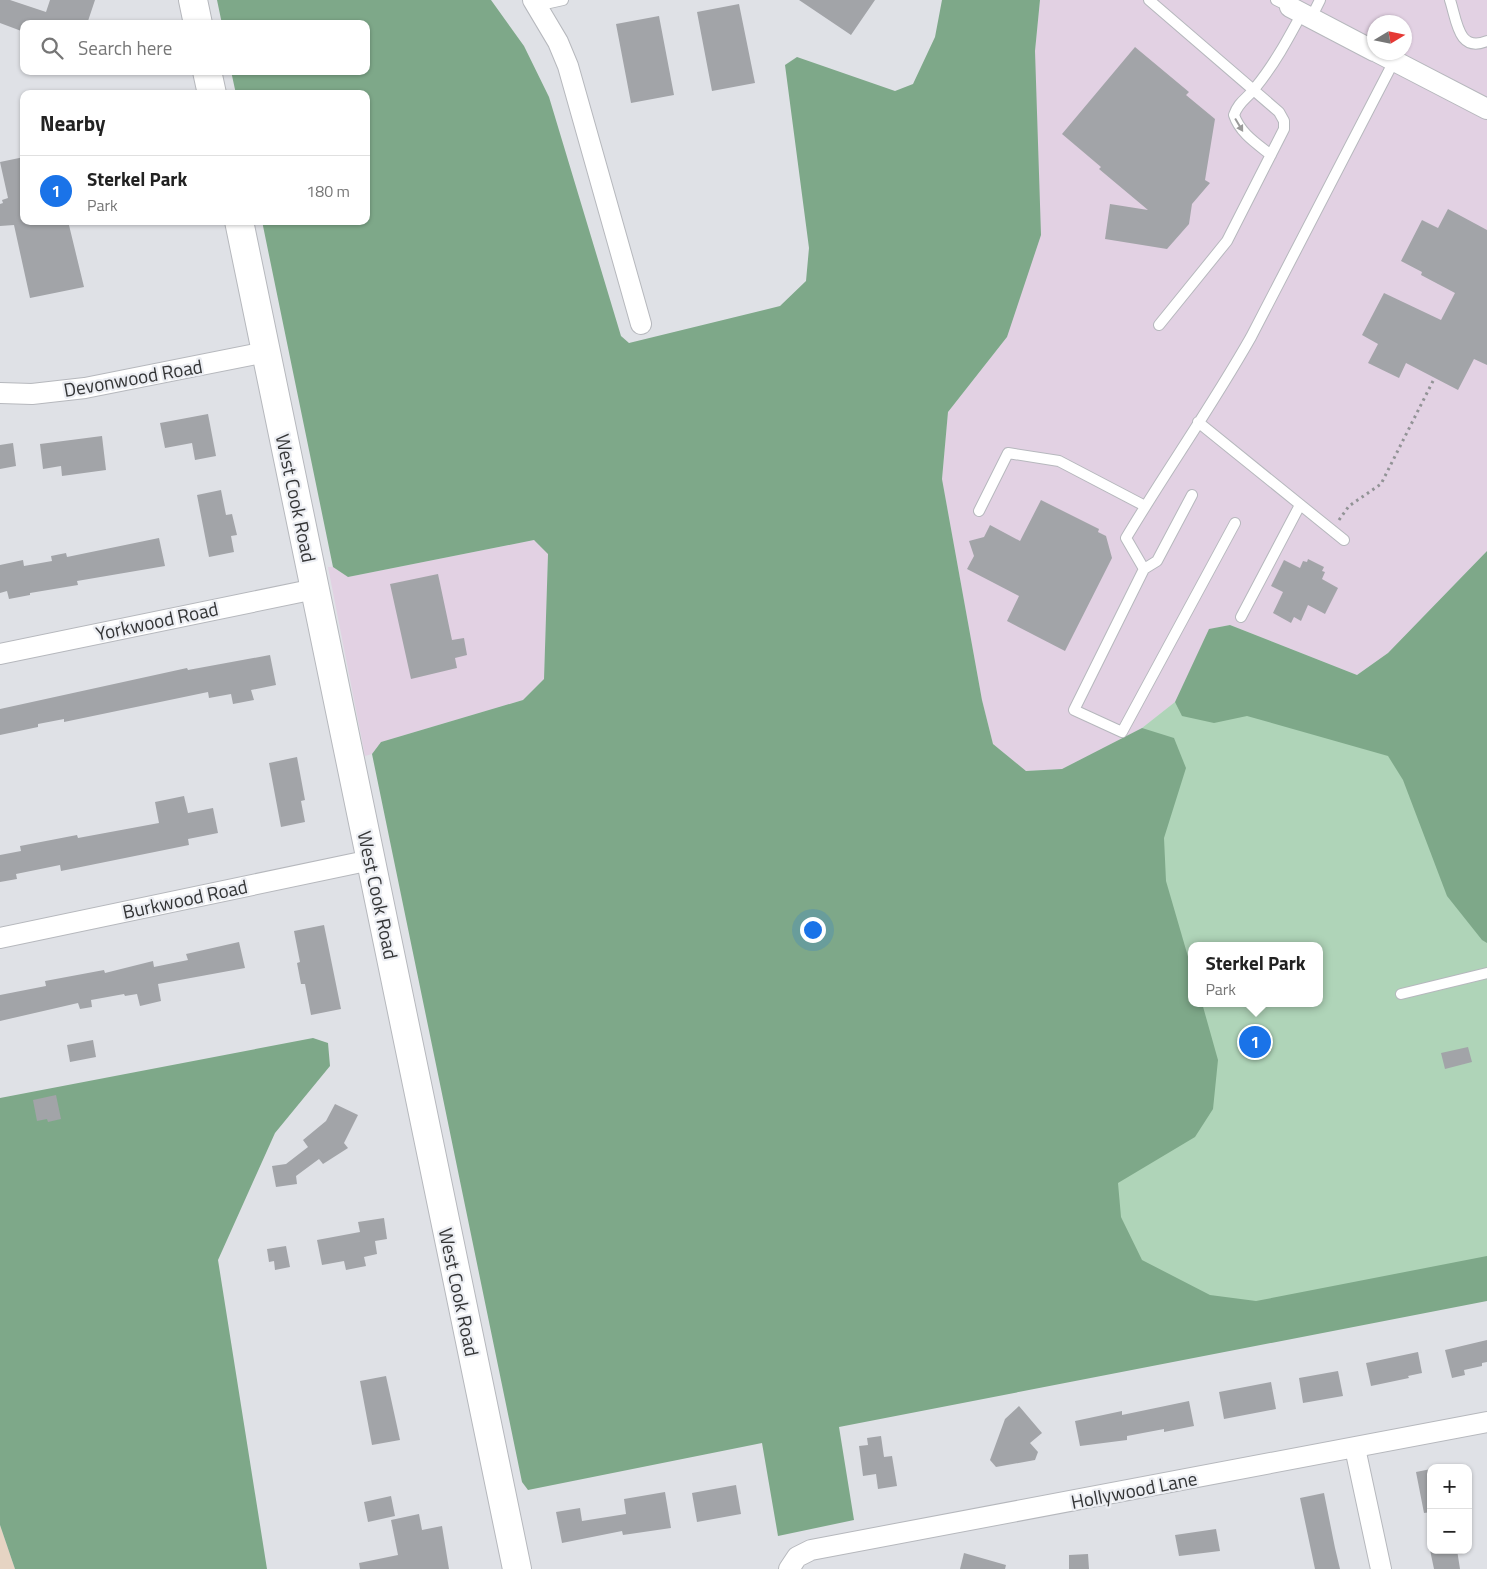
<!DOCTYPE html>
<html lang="en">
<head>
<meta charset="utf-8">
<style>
  :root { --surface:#fff; --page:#f2f2f2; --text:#222; --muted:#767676; --line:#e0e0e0; --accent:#1a73e8 }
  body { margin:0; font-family:"Titillium Web",sans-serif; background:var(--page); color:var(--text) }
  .controls { position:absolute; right:15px; bottom:15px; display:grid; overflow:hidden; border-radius:10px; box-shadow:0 1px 4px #0004 }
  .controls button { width:45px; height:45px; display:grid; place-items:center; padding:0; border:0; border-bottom:1px solid var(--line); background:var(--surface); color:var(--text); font:25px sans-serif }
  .compass { position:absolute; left:1367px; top:15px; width:45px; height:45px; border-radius:50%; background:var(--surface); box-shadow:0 1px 4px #0004; rotate:80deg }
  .you { position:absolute; left:812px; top:929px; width:18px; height:18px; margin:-12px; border:4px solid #fff; border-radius:50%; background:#1a73e8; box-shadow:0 0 0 8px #1a73e833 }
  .badge { display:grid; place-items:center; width:32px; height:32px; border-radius:50%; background:var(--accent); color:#fff; font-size:16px; font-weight:700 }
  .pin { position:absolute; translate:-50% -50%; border:2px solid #fff; box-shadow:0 1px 5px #0006 }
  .popup { position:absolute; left:1188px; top:942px; width:135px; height:65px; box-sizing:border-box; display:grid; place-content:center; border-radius:10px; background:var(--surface); filter:drop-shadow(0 1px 4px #0005); font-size:16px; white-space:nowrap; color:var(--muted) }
  .popup b { font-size:19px; color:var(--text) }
  .popup::after { content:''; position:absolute; left:50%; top:100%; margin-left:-10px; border:10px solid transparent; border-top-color:var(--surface) }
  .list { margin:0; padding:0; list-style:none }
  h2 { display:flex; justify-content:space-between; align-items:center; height:65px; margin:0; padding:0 20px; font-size:21px }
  h2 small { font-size:16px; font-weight:400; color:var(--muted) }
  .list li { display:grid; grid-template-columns:32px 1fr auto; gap:15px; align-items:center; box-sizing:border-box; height:70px; padding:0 20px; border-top:1px solid var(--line) }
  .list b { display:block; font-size:19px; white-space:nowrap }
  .list p { margin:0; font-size:16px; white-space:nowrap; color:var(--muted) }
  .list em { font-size:16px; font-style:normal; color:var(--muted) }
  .icon { flex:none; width:28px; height:28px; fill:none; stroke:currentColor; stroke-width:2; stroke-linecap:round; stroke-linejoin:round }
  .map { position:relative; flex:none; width:1487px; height:1569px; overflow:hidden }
  .search { position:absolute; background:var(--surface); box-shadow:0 1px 4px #0004; left:20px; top:20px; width:350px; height:55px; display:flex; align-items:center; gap:12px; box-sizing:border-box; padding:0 18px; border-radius:10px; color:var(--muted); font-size:19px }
  .panel { position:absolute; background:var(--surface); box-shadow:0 1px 4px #0004; left:20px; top:90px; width:350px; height:135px; border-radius:10px }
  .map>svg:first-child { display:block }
  .commercial { fill:#e2d1e3; fill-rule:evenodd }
  .education { fill:#e6d4c3 }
  .green { fill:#afd4b8; fill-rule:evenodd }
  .forest { fill:#7ea889 }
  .building { fill:#a2a4a8 }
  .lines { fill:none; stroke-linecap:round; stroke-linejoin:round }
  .lane-casing { stroke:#b6b8bd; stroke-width:12 }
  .street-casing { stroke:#b6b8bd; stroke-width:22 }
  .secondary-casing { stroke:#b6b8bd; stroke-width:30 }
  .path { stroke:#929396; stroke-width:3; stroke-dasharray:2.5 4; stroke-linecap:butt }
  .lane { stroke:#fff; stroke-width:10 }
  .street { stroke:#fff; stroke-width:20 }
  .secondary { stroke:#fff; stroke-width:28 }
  .oneway { fill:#9a9a9a }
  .labels { text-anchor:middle; stroke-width:4.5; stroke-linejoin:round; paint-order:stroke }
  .street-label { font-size:19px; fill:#343536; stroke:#eceef3 }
</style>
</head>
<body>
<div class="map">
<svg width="1487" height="1569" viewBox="0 0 1487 1569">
  <rect width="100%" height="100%" fill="#dfe1e6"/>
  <path class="commercial" d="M1040,0H1487V551L1388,653L1357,675L1230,625L1210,629L1175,702L1142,728L1062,769L1026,771L993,744L982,700L942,479L948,412L1007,337ZM1374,22H1404V52H1374Z
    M534,540L548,553L544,679L523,700L381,742L372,754L365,756L328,567H333L348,577Z"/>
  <path class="education" d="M0,1525L15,1569H0Z"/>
  <path class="green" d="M1351,699L1487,771V1270L1082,1352L1142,728L1175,702ZM1191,946H1319V1003H1191Z"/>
  <path class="forest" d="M217,0H491L524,46L549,97L621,336L629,343L780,306L806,281L809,248L785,65L797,57L895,91L913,84L935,37L942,0H1040L1035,51L1041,235L1007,337L948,412L942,479L982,700L993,744L1026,771L1062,769L1142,728L1174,738L1186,768L1164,838L1166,881L1191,967V1003H1202L1218,1060L1213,1109L1195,1137L1118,1183L1121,1217L1142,1260L1210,1295L1256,1301L1487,1256V1301L839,1427L854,1520L778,1536L762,1443L528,1490L522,1482L372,754L381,742L523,700L544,679L548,554L534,540L348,577L333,567L262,221H366V94H236L231,71H366V24H222Z
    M1487,551V943L1482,940L1447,896L1403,780L1388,756L1247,716L1214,723L1182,716L1175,702L1209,629L1230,625L1357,675L1388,653Z
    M313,1038L328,1043L330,1066L275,1133L218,1260L267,1569H15L0,1525V1098Z"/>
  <path class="building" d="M0,0H10L46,12L50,0H95L87,24H24V32L0,23Z
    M799,0H875L851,35Z
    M739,4L755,83L712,91L697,12Z
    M659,16L674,95L631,103L616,24Z
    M1135,47L1189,92L1186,95L1215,119L1205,180L1210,183L1192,204L1189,224L1167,249L1105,239L1110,204L1148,210L1099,169L1101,167L1062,134Z
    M24,157V221H68L84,287L30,298L14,225L0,226V204L3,203L2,200L8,198L0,162Z
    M1448,209L1487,230V365L1474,359L1458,390L1406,363L1399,378L1368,363L1378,344L1362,335L1384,293L1441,320L1455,293L1421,275L1422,272L1401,261L1422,220L1438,228Z
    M208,414L216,456L195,460L192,443L165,448L160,423Z
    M102,436L106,470L62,476L61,466L43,469L40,444Z
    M13,443L16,466L0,469V445Z
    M221,490L226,515L232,514L237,535L231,536L234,552L209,557L197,495Z
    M1041,500L1099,529L1098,532L1106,536L1112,558L1065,651L1007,621L1019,596L967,569L974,556L969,541L984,537L990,525L1020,541Z
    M159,538L165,566L77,581L78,585L30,593V595L9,599L7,591L0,593V565L23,560L24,566L52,561L51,556L66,553L67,557Z
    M1308,559L1324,567L1322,571L1325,572L1322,579L1338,588L1325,614L1308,605L1301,621L1294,617L1291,623L1273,613L1283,592L1271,586L1284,560L1300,568L1303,561L1307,562Z
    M438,574L452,640L464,638L467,655L455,658L457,668L411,679L390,584Z
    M270,655L276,685L251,690L254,700L233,704L231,694L209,698L208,692L64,722V719L38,724V727L0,735V709L187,668L188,670Z
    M297,757L305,800L301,801L305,822L281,827L269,763Z
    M184,796L188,813L213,808L218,833L188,839L189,845L61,871L60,865L16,874L17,879L0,882V855L21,851L20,846L77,835L78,838L159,823L155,802Z
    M324,925L341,1009L311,1015L305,984H301L297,963L300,962L294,931Z
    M239,942L245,968L158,984L161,1001L140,1006L137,994L125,996L124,994L91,1000L92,1007L80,1009L78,1003L0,1021V995L46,986L45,981L104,970L105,973L153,961L154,967L188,960L186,954Z
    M93,1040L96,1057L70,1062L67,1045Z
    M1468,1047L1472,1062L1445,1069L1441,1053Z
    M56,1095L61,1119L48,1122L47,1119L37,1121L33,1100Z
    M335,1104L358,1115L344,1143L348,1148L323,1164L319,1159L296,1176L297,1184L276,1187L272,1166L286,1164L308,1147L303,1140L326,1121Z
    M384,1218L387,1239L375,1241L377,1254L364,1257L366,1266L346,1270L344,1261L322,1265L317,1240L360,1232L358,1222Z
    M286,1246L290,1267L275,1270L274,1261L269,1262L267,1249Z
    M1487,1340V1362L1482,1363V1366L1464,1370L1465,1375L1452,1378L1445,1350Z
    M1418,1352L1422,1373L1408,1376L1409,1378L1371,1386L1366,1363Z
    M1338,1371L1343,1396L1303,1403L1299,1378Z
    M386,1376L400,1440L372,1445L360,1381Z
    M1271,1382L1276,1409L1224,1419L1219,1392Z
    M1189,1401L1194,1426L1164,1432V1429L1127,1436V1440L1080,1446L1075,1421L1122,1411V1415Z
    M1019,1406L1042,1433L1030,1443L1038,1452L1035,1460L996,1467L990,1460L1005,1419Z
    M881,1436L884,1457L892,1456L897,1486L878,1489L876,1474L863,1476L859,1446L868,1445L867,1438Z
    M1431,1469V1512L1424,1513L1416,1472Z
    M736,1485L741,1514L697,1522L692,1493Z
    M665,1492L671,1528L623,1535L622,1531L562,1543L556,1512L580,1508L582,1521L626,1514L624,1499Z
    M1324,1493L1335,1548L1340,1569H1315L1300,1498Z
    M391,1496L395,1516L368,1522L364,1502Z
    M419,1514L422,1530L442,1526L449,1569H360L359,1563L398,1555L391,1520Z
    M1216,1529L1220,1551L1179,1556L1175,1535Z
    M1430,1550H1457L1460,1569H1434Z
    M964,1553L1006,1565L1005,1569H960Z
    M1088,1554L1089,1569H1069V1555Z"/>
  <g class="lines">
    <g class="lane-casing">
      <path id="lane" d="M1149,0L1279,112L1284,121V129L1227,241L1159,325
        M1276,0L1290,7
        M1450,0C1457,21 1458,53 1487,41
        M536,6L563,0
        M1311,18L1320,0
        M1271,155C1256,143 1240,133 1234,115C1239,101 1247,99 1255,88C1274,65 1288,39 1302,13
        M1198,422L1344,540
        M979,511L1008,453L1059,461L1145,506
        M1235,523L1122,732L1074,710L1144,569L1126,538C1166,471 1212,406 1251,337L1394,61
        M1144,569L1157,561L1192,495
        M1241,617L1300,505
        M1401,994L1487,973"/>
    </g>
    <g class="street-casing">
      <path id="street" d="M533,0L558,42L568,66L641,324
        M1290,7L1374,51
        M1377,52L1487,109
        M0,393L32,394L85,388L266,352
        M0,654L315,589
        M0,938L371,860
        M1355,1448L1381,1569
        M789,1569L797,1557L811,1550L1487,1422"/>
    </g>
    <g class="secondary-casing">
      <path id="secondary" d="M193,0L198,24
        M207,71L212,94
        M239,221L517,1569"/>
    </g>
    <path class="path" d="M1339,520L1349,506L1381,484L1433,381"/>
    <use href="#lane" class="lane"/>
    <use href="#street" class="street"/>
    <use href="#secondary" class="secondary"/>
  </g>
  <defs><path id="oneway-solid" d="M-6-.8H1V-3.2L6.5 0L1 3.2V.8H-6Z" transform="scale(1.25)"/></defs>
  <use class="oneway" href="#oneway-solid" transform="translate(1239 125) rotate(59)"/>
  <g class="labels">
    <g class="street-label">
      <text transform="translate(133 378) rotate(-10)" y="7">Devonwood Road</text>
      <text transform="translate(296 498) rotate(78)" y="7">West Cook Road</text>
      <text transform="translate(157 621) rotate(-12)" y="7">Yorkwood Road</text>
      <text transform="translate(378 895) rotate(78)" y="7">West Cook Road</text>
      <text transform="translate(185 899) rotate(-12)" y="7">Burkwood Road</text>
      <text transform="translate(459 1292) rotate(78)" y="7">West Cook Road</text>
      <text transform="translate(1134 1490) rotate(-11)" y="7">Hollywood Lane</text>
    </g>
  </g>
</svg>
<div class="controls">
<button>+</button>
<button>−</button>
</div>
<svg class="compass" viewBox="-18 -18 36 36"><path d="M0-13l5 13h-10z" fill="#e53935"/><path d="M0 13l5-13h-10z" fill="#767676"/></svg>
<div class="you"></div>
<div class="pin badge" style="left:1255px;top:1042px">1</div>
<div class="popup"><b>Sterkel Park</b>Park</div>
<div class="search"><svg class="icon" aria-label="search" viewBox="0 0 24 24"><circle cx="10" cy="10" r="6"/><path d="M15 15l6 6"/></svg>Search here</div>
<section class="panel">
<h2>Nearby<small></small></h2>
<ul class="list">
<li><span class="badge">1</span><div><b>Sterkel Park</b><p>Park</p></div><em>180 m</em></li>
</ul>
</section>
</div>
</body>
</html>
